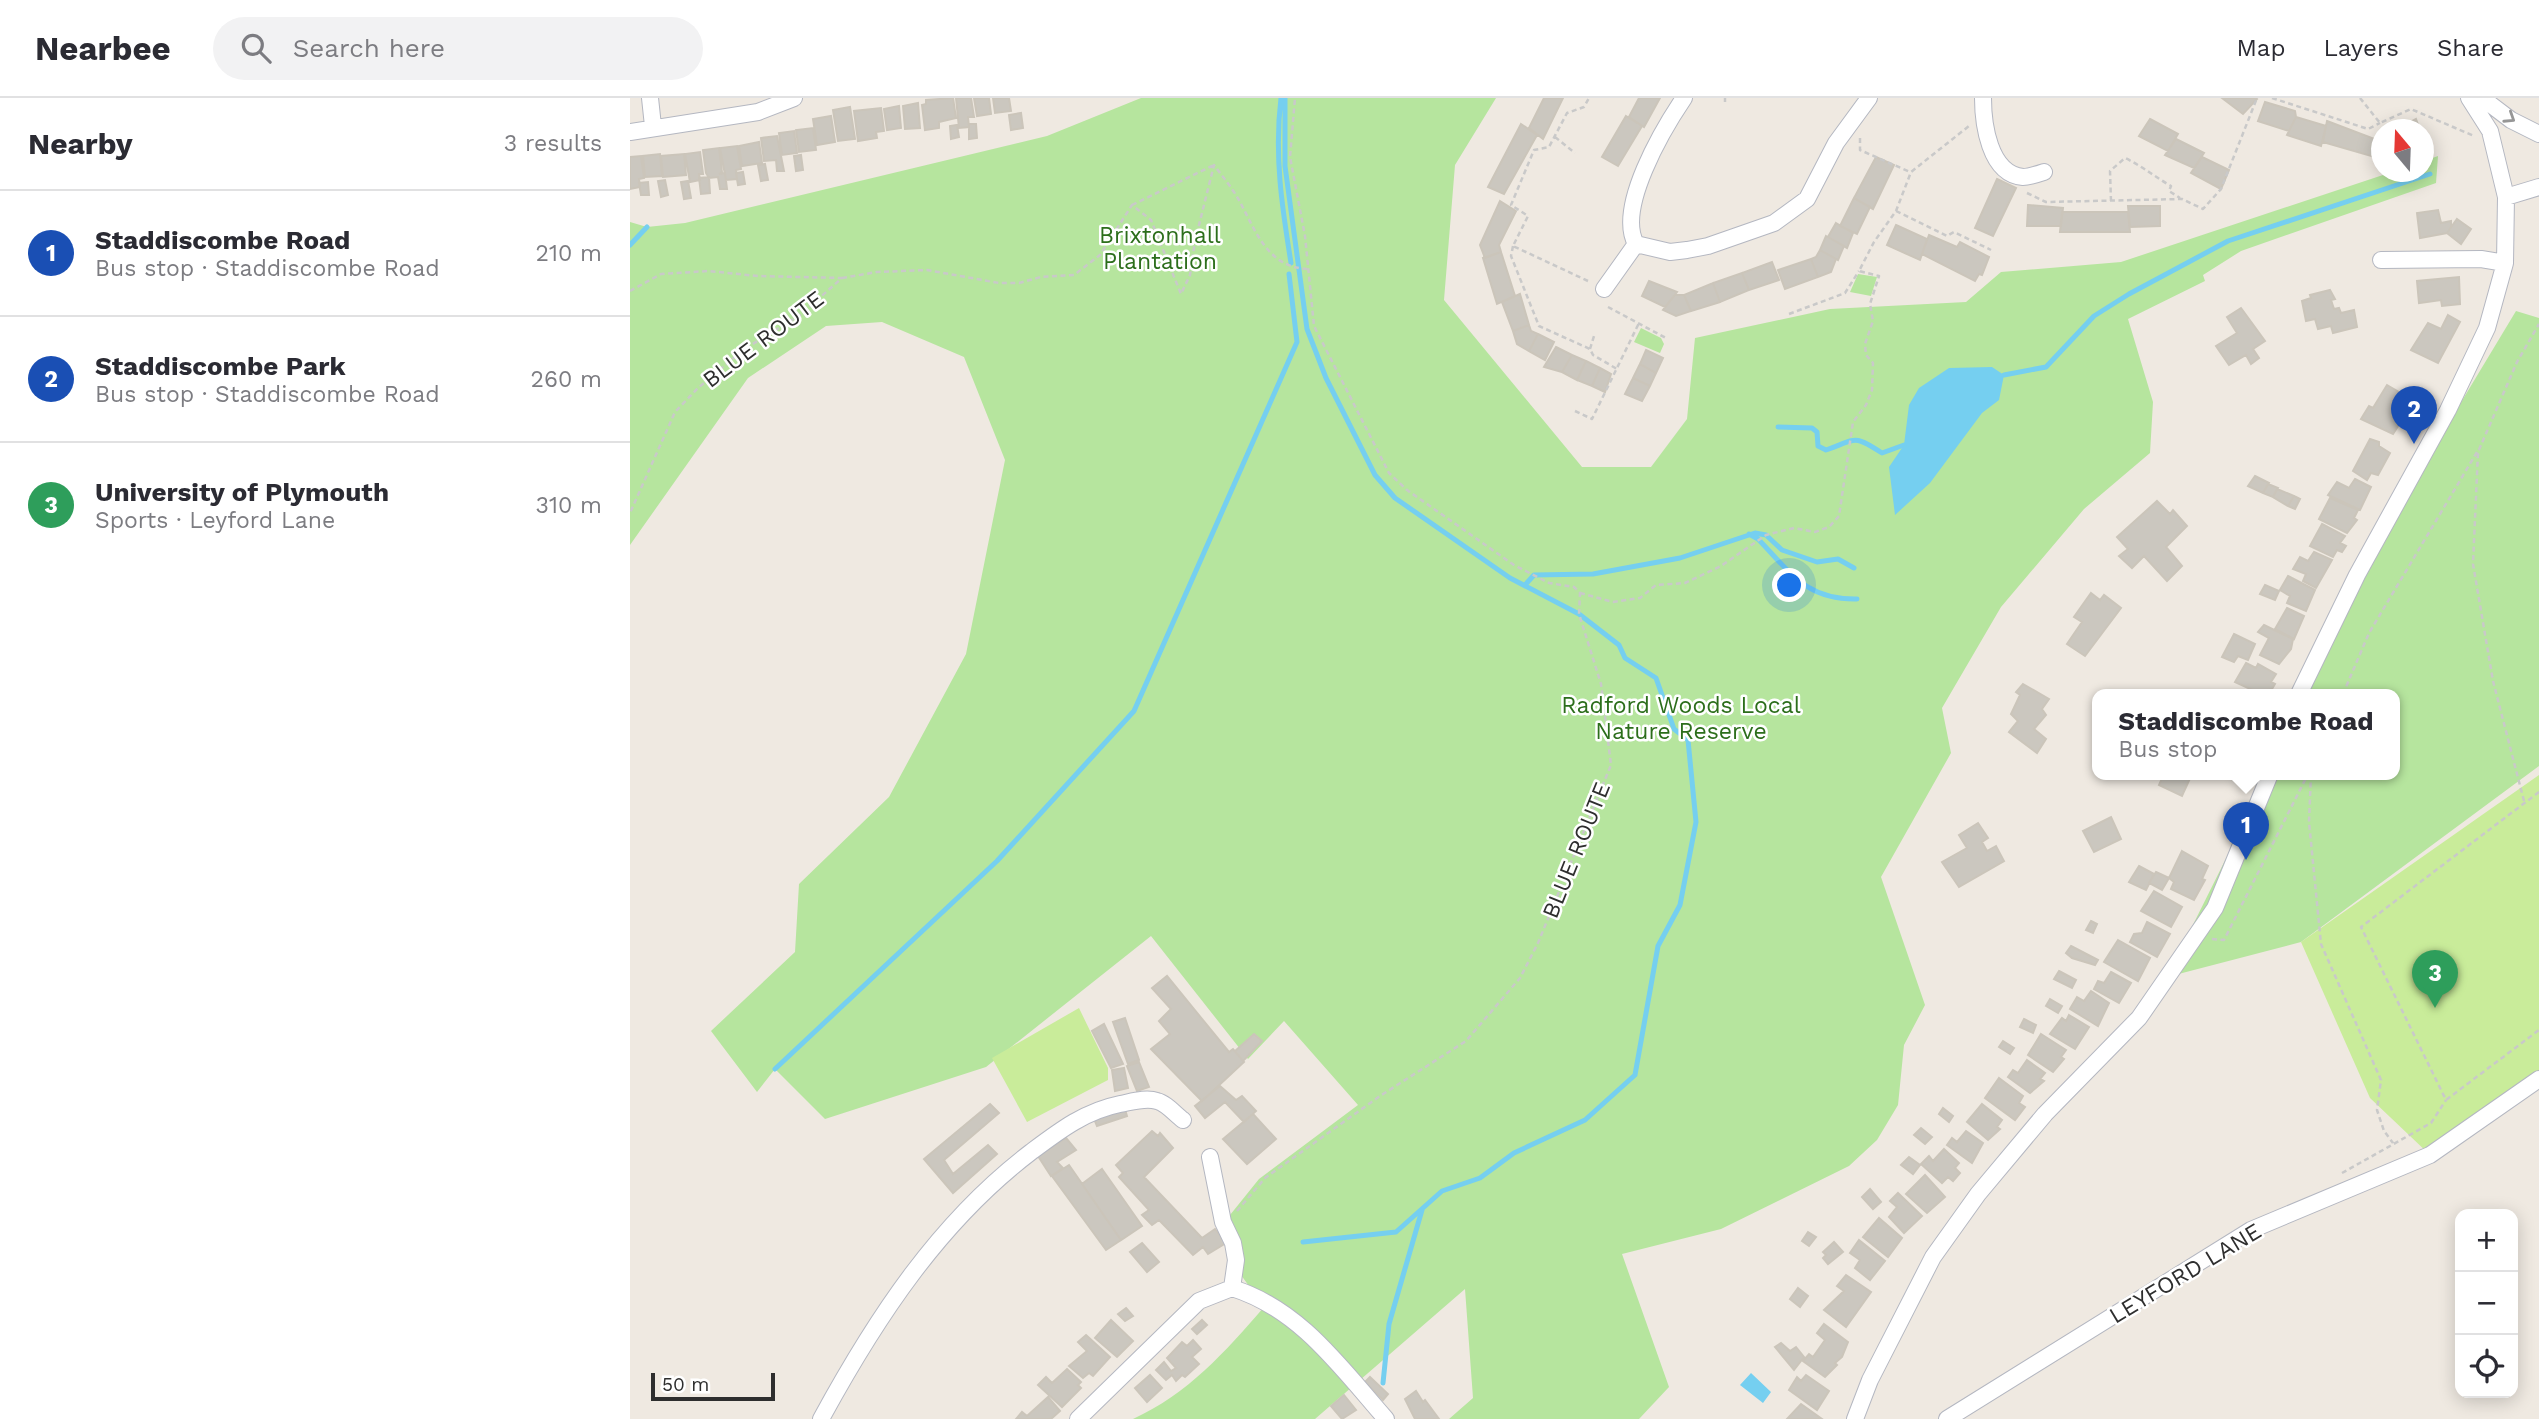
<!DOCTYPE html>
<html lang="en">
<head>
<meta charset="utf-8">
<style>
  :root { --surface:#fff; --page:#f2f2f3; --text:#2b2b33; --muted:#7c7c81; --line:#e1e1e2; --accent:#4264fb }
  body { margin:0; font-family:"Work Sans",sans-serif; background:var(--page); color:var(--text) }
  .controls { position:absolute; right:21px; bottom:21px; display:grid; overflow:hidden; border-radius:14px; box-shadow:0 4px 18px #0003 }
  .controls button { width:63px; height:63px; display:grid; place-items:center; padding:0; border:0; border-bottom:2px solid var(--line); background:var(--surface); color:var(--text); font:35px sans-serif }
  .compass { position:absolute; left:1741px; top:21px; width:63px; height:63px; border-radius:50%; background:var(--surface); box-shadow:0 4px 18px #0003; rotate:341deg }
  .scale { position:absolute; left:21px; bottom:18px; width:124px; box-sizing:border-box; padding-left:7px; border:4px solid #2e2e2e; border-top:0; font-size:19px; line-height:24px; white-space:nowrap; color:#2e2e2e; -webkit-text-stroke:5px #fff; paint-order:stroke }
  .you { position:absolute; left:1160px; top:488px; width:24px; height:24px; margin:-18px; border:5px solid #fff; border-radius:50%; background:#1a73e8; box-shadow:0 0 0 10px #1a73e833 }
  .badge { display:grid; place-items:center; width:46px; height:46px; border-radius:50%; background:var(--accent); color:#fff; font-size:23px; font-weight:700 }
  .pin { position:absolute; translate:-50% -58px; filter:drop-shadow(0 2px 4px #0008) }
  .pin::after { content:''; position:absolute; top:37px; width:24px; height:21px; background:inherit; clip-path:polygon(0 0,100% 0,50% 100%) }
  .popup { position:absolute; left:1462px; top:591px; width:308px; height:91px; box-sizing:border-box; display:grid; place-content:center; border-radius:14px; background:var(--surface); filter:drop-shadow(0 2px 5px #0005); font-size:23px; white-space:nowrap; color:var(--muted) }
  .popup b { font-size:26px; color:var(--text) }
  .popup::after { content:''; position:absolute; left:50%; top:100%; margin-left:-14px; border:14px solid transparent; border-top-color:var(--surface) }
  .list { margin:0; padding:0; list-style:none }
  h2 { display:flex; justify-content:space-between; align-items:center; height:91px; margin:0; padding:0 28px; font-size:30px }
  h2 small { font-size:23px; font-weight:400; color:var(--muted) }
  .list li { display:grid; grid-template-columns:46px 1fr auto; gap:21px; align-items:center; box-sizing:border-box; height:126px; padding:0 28px; border-top:2px solid var(--line) }
  .list b { display:block; font-size:26px; white-space:nowrap }
  .list p { margin:0; font-size:23px; white-space:nowrap; color:var(--muted) }
  .list em { font-size:23px; font-style:normal; color:var(--muted) }
  .icon { flex:none; width:38px; height:38px; fill:none; stroke:currentColor; stroke-width:2; stroke-linecap:round; stroke-linejoin:round }
  .map { position:relative; flex:none; width:1909px; height:1321px; overflow:hidden }
  header { display:flex; align-items:center; gap:42px; box-sizing:border-box; height:98px; padding:0 35px; background:var(--surface); border-bottom:2px solid var(--line) }
  header strong { font-size:33px }
  nav { display:flex; gap:38px; margin-inline-start:auto; font-size:24px }
  .search { width:490px; height:63px; background:var(--page); display:flex; align-items:center; gap:18px; box-sizing:border-box; padding:0 24px; border-radius:38px; color:var(--muted); font-size:26px }
  main { display:flex }
  aside { flex:1; background:var(--surface) }
  .map>svg:first-child { display:block }
  .green { fill:#b6e59e }
  .pitch { fill:#c9ec9a }
  .water { fill:#75cff0 }
  .lines { fill:none; stroke-linecap:round; stroke-linejoin:round }
  .stream { stroke:#75cff0; stroke-width:5 }
  .building { fill:#cbc7bf; stroke:#cbc5ba; stroke-width:2 }
  .minor-casing { stroke:#b4b7c1; stroke-width:18 }
  .path { stroke:#c9c9c9; stroke-width:2.5; stroke-dasharray:5 3.5; stroke-linecap:butt }
  .minor { stroke:#fff; stroke-width:16 }
  .oneway { stroke:#969696 }
  .labels { text-anchor:middle; stroke-width:5; stroke-linejoin:round; paint-order:stroke }
  .park-label { font-size:23px; fill:#2c6e1b; stroke:#fff }
  .street-label { font-size:23px; fill:#2e2e2e; stroke:#fff }
</style>
</head>
<body>
<header>
<strong>Nearbee</strong>
<div class="search"><svg class="icon" aria-label="search" viewBox="0 0 24 24"><circle cx="10" cy="10" r="6"/><path d="M15 15l6 6"/></svg>Search here</div>
<nav><a>Map</a><a>Layers</a><a>Share</a></nav>
</header>
<main>
<aside>
<h2>Nearby<small>3 results</small></h2>
<ul class="list">
<li><span class="badge" style="background:#1a4fb4">1</span><div><b>Staddiscombe Road</b><p>Bus stop · Staddiscombe Road</p></div><em>210 m</em></li>
<li><span class="badge" style="background:#1a4fb4">2</span><div><b>Staddiscombe Park</b><p>Bus stop · Staddiscombe Road</p></div><em>260 m</em></li>
<li><span class="badge" style="background:#2e9e5b">3</span><div><b>University of Plymouth</b><p>Sports · Leyford Lane</p></div><em>310 m</em></li>
</ul>
</aside>
<div class="map">
<svg width="1909" height="1321" viewBox="0 0 1909 1321">
  <rect width="100%" height="100%" fill="#efe9e1"/>
  <path class="green" d="M511,0H866L825,67L814,202L952,369H1021L1057,321L1065,240L1200,211L1336,204L1371,174L1491,164L1762,74H1794V63L1808,58L1806,85L1611,153L1573,177L1575,183L1498,221L1523,304L1520,355L1454,411L1371,509L1312,610L1321,655L1251,779L1295,907L1274,947L1268,1007L1247,1042L1219,1068L1091,1131L992,1156L1039,1289L1009,1321H819L843,1300L835,1191L685,1321H503C558,1296 595,1254 634,1209L606,1170L600,1117L629,1081L728,1007L654,923L618,961L521,838L356,969L195,1021L145,971L127,994L81,933L165,854L169,786L259,699L336,556L375,362L334,259L252,224L196,228L118,280L0,447V124L17,129L55,125L417,38Z
    M1228,176L1247,179L1241,198L1220,194Z
    M1886,213L1909,220V668L1671,844L1537,879L1638,676H1765V596H1674L1727,477Z
    M1011,230L1031,240L1034,246L1030,255L1004,244Z"/>
  <path class="pitch" d="M1909,677V977L1800,1057L1740,1000L1671,844Z
    M449,910L478,970V982L397,1024L362,960Z"/>
  <path class="water" d="M1362,269L1374,277L1369,302L1352,315L1300,385L1265,417L1259,369L1274,347L1279,307L1289,290L1319,270Z
    M1121,1275L1141,1294L1133,1305L1110,1287Z"/>
  <g class="lines">
    <path class="stream" d="M651,0C644,57 652,109 661,165
      M655,0V68L677,231L696,280L745,377L765,400L880,480L949,516L989,547L995,560L1026,580L1044,631L1058,642L1066,724L1050,807L1028,848L1005,977L955,1022L884,1055L850,1080L812,1093L766,1134L673,1144
      M0,147L17,129
      M1374,277L1416,269L1464,218L1499,196L1598,143L1800,76
      M1148,329L1182,330L1187,334L1188,348L1196,352C1227,341 1223,336 1252,355L1274,347
      M1119,436L1128,441C1161,475 1176,502 1227,501
      M895,487L904,477L963,476L1050,460L1125,435L1136,437L1152,452L1187,464L1208,461L1224,470
      M145,971L367,763L504,613L667,244L659,176
      M753,1285L759,1226L792,1112"/>
  </g>
  <path class="building" d="M323,0L326,20L309,24V30L295,32L292,7L296,6V2Z
    M326,0H341L344,19H338L339,29L329,30Z
    M344,0H359L361,16L347,18Z
    M363,0H379L381,13L365,15Z
    M914,0H933L913,41L899,30Z
    M1009,0H1030L1014,29L999,19Z
    M1592,0H1626L1627,1L1613,16Z
    M1635,4L1665,13L1666,19L1659,33L1628,23Z
    M288,5L290,30L275,31L273,8Z
    M269,8L271,30L257,32L254,11Z
    M220,9L225,41L208,43L203,12Z
    M251,10L254,33L246,34L247,40L228,43L224,13Z
    M391,15L393,30L381,32L379,17Z
    M201,18L205,44L187,47L183,21Z
    M996,18L1012,28L988,68L972,59Z
    M1666,19L1696,28L1691,48L1657,37Z
    M1520,21L1548,36L1538,53L1509,38Z
    M1786,21L1790,32H1769V30Z
    M1697,23L1747,42L1748,60L1693,44Z
    M339,26H346L347,40L339,41Z
    M891,26L907,37L874,96L858,89Z
    M327,27L329,39L321,41L320,28Z
    M183,30L186,52L169,54L166,32Z
    M164,33L167,55L152,57L149,35Z
    M147,38L154,73H147L146,62L134,63L131,40Z
    M1752,39V59L1748,60L1747,42Z
    M1546,41L1574,55L1564,70L1535,57Z
    M129,44L132,65L112,68L109,48Z
    M107,48L111,71L106,72L107,81L96,82L90,50Z
    M89,50L92,74L89,76L95,75L97,91H90L88,79L79,80L76,75L73,52Z
    M70,54L73,76H69L70,82L60,84L55,56Z
    M30,56L32,78L15,79L13,58Z
    M54,56L56,77L33,79L31,58Z
    M171,57L173,72L166,73L164,58Z
    M11,58L14,80L9,81L10,89L0,91V59Z
    M1246,59L1264,67L1243,111L1224,100Z
    M1572,59L1599,72L1591,91L1561,75Z
    M135,66L138,82L131,83L128,67Z
    M113,74L115,86L108,87L106,75Z
    M79,79L80,95L71,96L69,80Z
    M1367,81L1386,90L1363,138L1345,130Z
    M35,82L38,97L31,99L28,83Z
    M58,83L61,100L54,101L51,84Z
    M18,84L19,97H11L9,85Z
    M1224,100L1240,109L1227,136L1210,128Z
    M870,103L886,113L869,147L871,154L855,160L850,147Z
    M1398,107L1433,110L1431,128H1397Z
    M1498,108H1530V128L1500,129Z
    M1808,112L1811,125L1821,123V129L1817,135L1790,140L1787,115Z
    M1432,114H1498L1500,134H1430Z
    M1827,121L1841,131L1831,146L1817,135Z
    M1206,125L1223,135L1217,150L1198,139Z
    M1266,127L1297,141L1290,162L1257,147Z
    M1299,137L1327,149L1330,144L1359,159L1352,177L1349,176L1345,183L1292,156Z
    M1196,138L1214,148L1208,162L1190,152Z
    M1190,152L1206,161L1201,174L1188,179L1181,161L1186,159Z
    M871,154L885,198L867,206L853,160Z
    M1181,161L1188,179L1155,191L1148,172Z
    M1142,164L1149,182L1119,192L1112,175Z
    M1112,175L1119,192L1090,204L1083,185Z
    M1829,179L1830,206L1812,208L1811,202L1789,205L1787,183Z
    M1019,183L1047,194L1035,209L1012,198Z
    M1083,185L1090,204L1061,213L1054,197Z
    M1700,192L1705,201L1701,202L1704,211L1709,210L1711,215L1724,212L1727,229L1703,235L1701,228L1688,231L1685,221L1676,223L1672,203L1681,200L1680,197Z
    M890,196L899,227L883,233L872,204Z
    M1045,197H1054L1061,213L1046,218L1033,212Z
    M1611,210L1635,243L1623,251L1629,260L1621,266L1616,257L1599,267L1586,248L1607,235L1597,219Z
    M1818,217L1830,224L1808,265L1781,252L1798,225L1811,231Z
    M899,227L901,233L908,236L899,253L887,246L883,233Z
    M908,236L924,244L915,262L899,253Z
    M926,249L942,257L932,274L914,269Z
    M1016,252L1033,260L1026,275L1010,266Z
    M942,257L956,263L947,282L932,274Z
    M956,263L970,270L962,288L947,282Z
    M1010,266L1026,275L1020,288L1003,280Z
    M970,270L981,276L975,294L962,288Z
    M1003,280L1020,288L1012,303L995,296Z
    M1757,287L1781,301L1774,312L1777,314L1763,336L1731,321L1739,308L1743,310Z
    M1740,341L1749,344V348L1760,355L1748,377L1741,375L1737,382L1723,373Z
    M1625,378L1639,385L1633,395L1618,388Z
    M1725,381L1741,389L1730,412L1698,397L1707,384L1719,390Z
    M1638,386L1648,390L1643,399L1633,395Z
    M1647,391L1664,398L1658,408L1643,399Z
    M1664,398L1670,401L1665,411L1658,408Z
    M1700,400L1728,412L1724,420L1727,422L1717,435L1689,421Z
    M1527,403L1540,416L1543,412L1557,428L1536,449L1552,468L1537,483L1514,458L1502,470L1489,458L1498,451L1487,439Z
    M1692,426L1715,438L1710,445L1716,448L1712,454L1707,452L1703,459L1680,448Z
    M1684,454L1702,462L1686,490L1673,483L1676,476L1663,471L1670,459L1678,463Z
    M1658,478L1685,492L1676,513L1657,505L1660,498L1650,492Z
    M1635,487L1649,493L1645,502L1630,496Z
    M1461,495L1470,502L1474,497L1491,510L1455,558L1437,546L1452,524L1444,519Z
    M1657,510L1674,518L1664,541L1645,531Z
    M1634,527L1663,541L1661,551L1649,566L1630,557L1639,540L1628,534Z
    M1604,536L1625,546L1618,562L1608,558L1604,564L1592,559Z
    M1616,565L1626,570L1628,566L1646,576L1641,584L1645,586L1642,591L1631,596L1605,584Z
    M1393,586L1419,601L1412,611L1416,617L1404,631L1416,641L1407,655L1379,634L1388,623L1381,616L1390,597L1386,594Z
    M1534,676H1562L1552,698L1529,687Z
    M1481,719L1491,741L1464,754L1453,733Z
    M1348,725L1358,740L1352,744L1357,753L1366,748L1374,763L1329,789L1312,764L1337,750L1329,737Z
    M1552,753L1578,768L1572,781L1575,782L1564,802L1541,791L1544,784L1539,780Z
    M1509,768L1524,776L1516,792L1499,784Z
    M1526,774L1539,780L1532,792L1519,785Z
    M1524,793L1552,809L1541,829L1511,813Z
    M1461,823L1467,826L1463,835L1456,832Z
    M1517,824L1540,836L1527,859L1500,844L1504,836L1512,835Z
    M1488,842L1520,860L1508,883L1474,864Z
    M1441,848L1468,862L1465,867L1442,860L1436,855Z
    M1429,873L1446,882L1442,890L1424,881Z
    M1481,874L1501,885L1489,905L1464,891L1468,883L1474,885Z
    M537,878L599,954L603,951L614,964L572,1003L521,951L540,936L529,923L541,911L522,890Z
    M1461,893L1479,905L1468,928L1440,911L1447,899L1454,903Z
    M1420,901L1432,908L1428,915L1416,908Z
    M1439,917L1459,929L1445,951L1420,936L1432,920L1436,923Z
    M495,920L509,962L498,966L483,924Z
    M1394,921L1406,927L1403,935L1390,929Z
    M474,926L493,966L481,970L462,933Z
    M624,936L632,943L613,963L605,953Z
    M1411,936L1436,952L1431,959L1434,961L1423,974L1398,957Z
    M1373,943L1384,950L1380,956L1369,949Z
    M1397,962L1415,975L1410,981L1414,983L1400,995L1378,979L1383,972L1388,975Z
    M509,964L519,989L507,993L497,968Z
    M494,970L498,990L485,993L482,972Z
    M1369,980L1393,998L1389,1005L1395,1009L1385,1022L1355,1000Z
    M590,988L606,1002L612,998L626,1013L614,1024L595,1004L575,1020L565,1008Z
    M360,1006L369,1015L314,1062L323,1076L358,1047L367,1056L323,1095L294,1061Z
    M1352,1006L1372,1022L1367,1029L1370,1031L1358,1042L1337,1024Z
    M494,1008L497,1018L467,1028L463,1018Z
    M1313,1010L1323,1018L1319,1024L1309,1016Z
    M623,1016L646,1041L617,1066L593,1041Z
    M1291,1030L1302,1039L1295,1046L1284,1037Z
    M522,1033L528,1038L530,1035L543,1050L514,1079L572,1140L585,1131L596,1145L578,1156L573,1149L563,1157L529,1122L522,1127L512,1117L519,1112L489,1079L493,1075L486,1067Z
    M1336,1033L1353,1045L1342,1065L1317,1047L1322,1040L1327,1044Z
    M436,1040L446,1052L427,1064L433,1070L421,1078L408,1058Z
    M1314,1051L1329,1065L1325,1070L1330,1075L1323,1083L1318,1079L1312,1085L1291,1066L1299,1058L1303,1063Z
    M1279,1059L1290,1067L1283,1076L1271,1067Z
    M439,1067L491,1142L476,1152L422,1078Z
    M472,1071L512,1128L491,1142L452,1086Z
    M1295,1077L1315,1099L1297,1115L1276,1096Z
    M1240,1091L1251,1104L1243,1111L1232,1099Z
    M1268,1095L1292,1118L1274,1135L1259,1119L1267,1109L1260,1103Z
    M1249,1120L1272,1140L1258,1159L1233,1139Z
    M1178,1134L1186,1139L1179,1148L1172,1143Z
    M1229,1142L1255,1163L1240,1182L1225,1170L1230,1162L1220,1155Z
    M1204,1144L1213,1154L1198,1166L1193,1160L1196,1157L1193,1154Z
    M512,1145L529,1164L517,1174L500,1154Z
    M1216,1177L1241,1194L1216,1229L1194,1212L1214,1193L1207,1188Z
    M1168,1190L1178,1198L1170,1209L1160,1201Z
    M496,1210L503,1218L495,1223L488,1216Z
    M481,1222L503,1243L487,1259L465,1240Z
    M572,1222L577,1227L567,1236L562,1231Z
    M1194,1226L1218,1244L1212,1259L1205,1265L1207,1267L1195,1279L1173,1263L1179,1256L1183,1259L1195,1242L1187,1235Z
    M456,1237L480,1259L463,1278L459,1275L453,1280L439,1268L457,1253L448,1244Z
    M563,1242L571,1251L562,1259L569,1266L555,1279L552,1277L546,1283L542,1277L536,1282L526,1272L534,1264L541,1273L546,1270L537,1260L552,1244L557,1248Z
    M1151,1245L1160,1253L1166,1249L1174,1259L1164,1272L1145,1249Z
    M437,1271L451,1284L448,1287L451,1290L432,1309L408,1287L416,1279L422,1285Z
    M520,1277L532,1290L517,1304L505,1290Z
    M1176,1277L1199,1293L1187,1312L1159,1292L1167,1279L1171,1283Z
    M740,1279L758,1296L753,1302L735,1284Z
    M786,1293L793,1304L795,1302L809,1321H785L775,1301Z
    M714,1297L726,1312L712,1321L701,1308Z
    M418,1299L430,1313L421,1321H386L392,1314L397,1318Z
    M1171,1306L1192,1321H1157Z"/>
  <g class="lines">
    <g class="minor-casing">
      <path id="minor" d="M20,0L23,28
        M1353,0C1353,25 1359,76 1393,79C1399,79 1408,76 1414,74
        M1852,0L1881,22L1909,36
        M0,34L128,14L164,0
        M1876,99L1909,89
        M1006,146L1040,154L1057,152L1078,148L1144,125L1177,101L1206,45L1239,0
        M1751,162L1851,161L1875,165
        M974,191L1006,146C986,110 1033,31 1054,0
        M1669,596L1727,477L1818,312L1857,230L1875,165L1876,99L1860,33L1839,0
        M580,1059L593,1124L603,1145L606,1162L602,1190
        M602,1190C670,1211 711,1270 756,1321
        M191,1321C246,1220 309,1124 401,1054C429,1033 455,1013 490,1006C501,1004 516,999 527,1003C536,1005 545,1016 553,1022
        M448,1321L569,1203L602,1190
        M1225,1321L1240,1282L1303,1159L1348,1096L1415,1016L1509,920L1585,810L1640,676
        M1317,1321L1621,1132L1800,1057L1909,981"/>
    </g>
    <path class="path" d="M1095,0V4
      M1642,0L1738,31L1750,25
      M1730,0L1750,25L1781,11L1844,38
      M925,39L945,55
      M1230,40V52L1280,74
      M1397,95L1416,104L1552,101L1573,111L1591,91L1627,0
      M1481,103L1480,73L1495,60C1512,68 1525,79 1541,88L1539,93L1550,100
      M502,107L584,67
      M1266,113L1317,138L1324,134L1361,152
      M883,148L881,158L909,228L960,251L963,257L987,271
      M212,180L247,174L297,172L369,185H389L411,179L444,177L470,157L502,107L521,122L551,196L560,177L565,143L584,67C593,79 603,91 610,104C626,134 638,169 677,171
      M958,183L883,148L898,118L881,107L904,52L919,49L937,15L954,9L959,0
      M0,193L31,176L78,173L128,178L212,180L170,217L113,252L68,290L45,314L0,415
      M978,209L1036,240
      M1159,216L1215,195L1229,173
      M960,251L964,238
      M945,313L962,321L1009,225
      M950,495L983,504L1010,500L1026,487L1055,485L1091,468L1136,437L1164,430L1185,434L1199,429L1209,418L1223,324L1236,307L1242,292L1243,265L1236,257L1235,246L1243,223L1240,206L1249,178L1229,173L1244,144L1266,113L1281,74L1339,28
      M1713,596L1739,535L1847,354
      M1681,676L1679,724L1691,846L1751,982L1747,1012L1754,1033L1763,1045
      M1909,694L1731,829L1816,1002L1909,932
      M1894,703L1863,583L1843,466L1848,354L1887,264L1909,226
      M1582,841L1594,842L1678,676
      M1712,1075L1801,1025L1816,1002
      M607,1113L635,1080L750,998L836,943L890,880L908,845L981,667L971,586L949,516L950,495L944,489L919,485L884,467L777,392L759,375L684,228L675,138L660,59L665,0"/>
    <use href="#minor" class="minor"/>
  </g>
  <defs><path id="oneway-chevron" d="M-2-3.5L2.5 0L-2 3.5" fill="none" stroke-width="1.6" stroke-linecap="round" stroke-linejoin="round" transform="scale(1.75)"/></defs>
  <use class="oneway" href="#oneway-chevron" transform="translate(1880 20) rotate(33)"/>
  <g class="labels">
    <g class="park-label">
      <text x="530" y="145">Brixtonhall<tspan x="530" dy="26">Plantation</tspan></text>
      <text x="1051" y="615">Radford Woods Local<tspan x="1051" dy="26">Nature Reserve</tspan></text>
    </g>
    <g class="street-label">
      <text transform="translate(133 241) rotate(-37)" y="8">BLUE ROUTE</text>
      <text transform="translate(946 752) rotate(-68)" y="8">BLUE ROUTE</text>
      <text transform="translate(1555 1175) rotate(-31)" y="8">LEYFORD LANE</text>
    </g>
  </g>
</svg>
<div class="controls">
<button>+</button>
<button>−</button>
<button><svg class="icon" aria-label="locate" viewBox="0 0 24 24"><circle cx="12" cy="12" r="6"/><path d="M12 2v4M12 18v4M2 12h4M18 12h4"/></svg></button>
</div>
<svg class="compass" viewBox="-18 -18 36 36"><path d="M0-13l5 13h-10z" fill="#e53935"/><path d="M0 13l5-13h-10z" fill="#7c7c81"/></svg>
<div class="scale">50 m</div>
<div class="you"></div>
<div class="pin badge" style="left:1616px;top:762px;background:#1a4fb4">1</div>
<div class="popup"><b>Staddiscombe Road</b>Bus stop</div>
<div class="pin badge" style="left:1784px;top:346px;background:#1a4fb4">2</div>
<div class="pin badge" style="left:1805px;top:910px;background:#2e9e5b">3</div>
</div>
</main>
</body>
</html>
